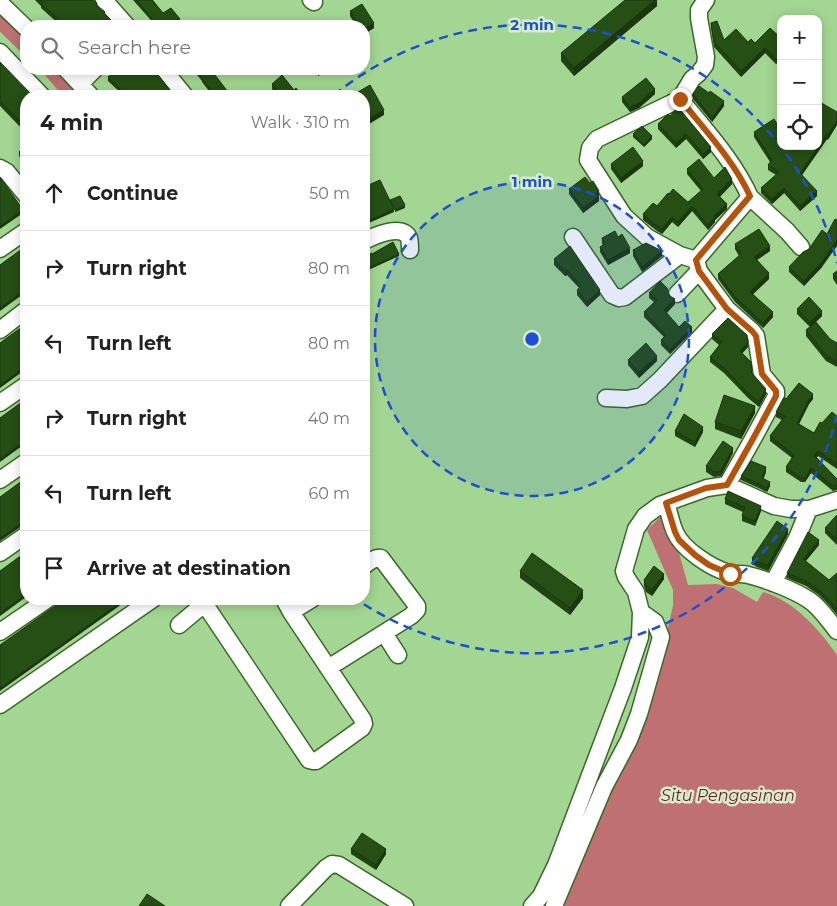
<!DOCTYPE html>
<html lang="en">
<head>
<meta charset="utf-8">
<style>
  :root { --surface:#fff; --page:#f6f6f6; --text:#222; --muted:#767676; --line:#e0e0e0 }
  body { margin:0; font-family:Montserrat,sans-serif; background:var(--page); color:var(--text) }
  .controls { position:absolute; right:15px; top:15px; display:grid; overflow:hidden; border-radius:10px; box-shadow:0 2px 12px #0003 }
  .controls button { width:45px; height:45px; display:grid; place-items:center; padding:0; border:0; border-bottom:1px solid var(--line); background:var(--surface); color:var(--text); font:25px sans-serif }
  .stop { position:absolute; width:15px; height:15px; margin:-11px; border:4px solid #b45309; border-radius:50%; background:#fff }
  .stop.end { background:#b45309; border-color:#fff; box-shadow:0 1px 5px #0008 }
  .list { margin:0; padding:0; list-style:none }
  h2 { display:flex; justify-content:space-between; align-items:center; height:65px; margin:0; padding:0 20px; font-size:21px }
  h2 small { font-size:16px; font-weight:400; color:var(--muted) }
  .list li { display:grid; grid-template-columns:32px 1fr auto; gap:15px; align-items:center; box-sizing:border-box; height:75px; padding:0 20px; border-top:1px solid var(--line) }
  .list b { display:block; font-size:19px; white-space:nowrap }
  .list em { font-size:16px; font-style:normal; color:var(--muted) }
  .icon { flex:none; width:28px; height:28px; fill:none; stroke:currentColor; stroke-width:2; stroke-linecap:round; stroke-linejoin:round }
  .map { position:relative; flex:none; width:837px; height:906px; overflow:hidden }
  .search { position:absolute; background:var(--surface); box-shadow:0 2px 12px #0003; left:20px; top:20px; width:350px; height:55px; display:flex; align-items:center; gap:12px; box-sizing:border-box; padding:0 18px; border-radius:20px; color:var(--muted); font-size:19px }
  .panel { position:absolute; background:var(--surface); box-shadow:0 2px 12px #0003; left:20px; top:90px; width:350px; height:515px; border-radius:20px }
  .map>svg:first-child { display:block }
  .water { fill:#be7072 }
  .lines { fill:none; stroke-linecap:round; stroke-linejoin:round }
  .canal { stroke:#be7072; stroke-width:14 }
  .minor-casing { stroke:#3a6828; stroke-width:19 }
  .minor { stroke:#fff; stroke-width:16 }
  .wall { fill:#204411 }
  .shaded-wall { fill:#1a370e }
  .building { fill:#254f14; stroke:#1a370e }
  .route { stroke:#b45309; stroke-width:6 }
  .ring { fill:none; stroke:#1d4ed8; stroke-width:2.5; stroke-dasharray:9 6 }
  .labels { text-anchor:middle; stroke-width:5; stroke-linejoin:round; paint-order:stroke }
  .water-label { font-size:16px; font-style:italic; fill:#771625; stroke:#d5efcc }
  .centre { fill:#1d4ed8; stroke:#d5efcc; stroke-width:2.5 }
  .ring-label { font-size:15px; text-anchor:middle; font-weight:bold; fill:#1d4ed8; stroke:#d5efcc; stroke-width:5; stroke-linejoin:round; paint-order:stroke }
</style>
</head>
<body>
<div class="map">
<svg width="837" height="906" viewBox="0 0 837 906">
  <rect width="100%" height="100%" fill="#a3d692"/>
  <path class="water" d="M667,510L688,585L717,584L733,588L757,602L763,592C793,600 820,630 837,655V906H564L579,867L610,797L659,665L673,606V590L647,530Z"/>
  <g class="lines">
    <path class="canal" d="M0,22L26,47
      M49,69L72,96"/>
    <g class="minor-casing">
      <path id="minor" d="M104,0L127,26
        M311,0L314,2
        M706,0L699,10V18L706,57L705,65L699,73L692,79L680,99C705,130 734,161 750,197L696,260L699,271L727,309L752,331L756,336L762,374L776,391V396L754,437L727,485
        M0,3L26,28
        M0,52L42,96
        M66,69L91,96
        M163,69L185,96
        M80,84L95,69
        M680,99L597,139L590,148L588,160L624,216L647,237L680,255L696,260
        M0,168L7,172L26,195
        M750,197L787,231L801,247
        M573,237L612,295L619,298L625,297L680,255
        M364,241C374,236 402,223 409,238C410,242 410,247 410,250
        M0,249L26,231
        M677,294L699,271
        M0,330L26,310
        M606,398L627,399L642,396L660,380L727,309
        M0,403L26,385
        M0,480L26,462
        M666,503C669,512 671,523 675,532C682,549 711,568 729,573C735,575 742,573 748,575C765,579 794,590 809,600C820,607 829,621 837,631
        M0,553L26,535
        M773,583L797,538L809,509
        M204,603L309,760L313,761H316L362,728L364,724L363,720L291,612L284,599
        M291,612L312,599
        M179,625L210,599
        M0,632L48,599
        M384,633L398,655
        M328,668L411,616L417,610V606L381,558C375,557 369,562 364,566
        M0,705L153,599
        M289,906L326,868L332,864L339,865L405,906
        M532,906L541,896L556,865L623,688L640,637L641,612L636,592L626,577L624,571L636,529L645,516L660,505L707,488L727,485L774,506L791,509H809L837,500
        M554,906L604,787L629,740L639,714L661,637L655,622L641,612"/>
    </g>
    <use href="#minor" class="minor"/>
  </g>
  <path class="wall" d="M35,0H93L97,6L117,26H61L41,8V6Z
    M133,0H153L163,13L180,22L176,26H156Z
    M657,0V6L574,76L561,61V53Z
    M350,11L374,28L364,34V26H356L350,16Z
    M711,23L724,40L755,43L781,38L776,64L765,53L741,77L714,47L711,28Z
    M0,62L26,96V133L0,106Z
    M192,69H208L231,96H213L202,82V81Z
    M314,69H330L318,76Z
    M155,71L175,96H124L108,81V77Z
    M272,84L294,90L302,96H278L272,89Z
    M709,93L724,106L712,122L693,99V94Z
    M655,94L639,108L630,112L622,102V97Z
    M837,112L828,140L827,139L802,175L817,196L800,211L784,193L772,204L761,193V188L776,175L768,170V165L770,162L754,137V132L794,151Z
    M668,114L711,152L703,159L686,139L676,148L658,129V124Z
    M633,134L652,139L644,147L633,137Z
    M26,146V167L19,156V152Z
    M611,164L643,166L621,183L611,169Z
    M687,169L732,184L720,197L727,209L715,220V222L708,230L692,211L678,227L672,222L662,234L657,231L643,220V214L657,206L688,203L701,191L687,174Z
    M590,183L599,191V201L583,213L569,194V189Z
    M618,237L630,253L608,265L600,252V247L603,245L602,244V238Z
    M735,244L770,251L757,260L769,279L753,294L773,317L763,328L735,302L718,279V274L739,256L735,249Z
    M809,249L822,267L804,286L789,272V267Z
    M633,250L662,256L642,272L633,256Z
    M554,259L600,295L587,307L577,295V290L579,288L567,275L565,276L554,265Z
    M837,271V285L833,279V274Z
    M668,292L675,304L667,313L679,327L692,332L670,354L661,345V340L664,337L644,317V312L654,302L649,298V293Z
    M797,309L822,316L813,325L830,339L837,343V367L826,361L806,336V330L810,327L797,314Z
    M712,334L748,347L742,353L752,373L766,394L759,407L748,398L724,373L710,362V357L719,345L712,339Z
    M628,360L657,361L639,378L628,365Z
    M786,399H813L809,404L799,424L814,433L822,423L837,416V469L818,456L816,458L837,479V490L833,491L811,473L805,482H801L786,472V467L792,458L770,441V436L782,420L776,417V412Z
    M755,413L741,439L715,429V422Z
    M675,431L703,432L695,447L675,436Z
    M733,453L721,476L714,477L706,472V466Z
    M766,472L763,479L770,486L767,492L741,480V476Z
    M725,499L761,511L755,526L742,521V516L743,512L725,504Z
    M837,515V545L825,533V528Z
    M788,534L768,571L757,567L752,564V558Z
    M819,545L806,561L829,580L837,573V615L828,604L819,595L806,586L787,578V573Z
    M520,571L583,598L570,615L520,578Z
    M664,579L652,596L646,592L644,586V580Z
    M351,849L386,854L376,870L351,854Z"/>
  <path class="shaded-wall" d="M655,0H657V6L574,76V68Z
    M180,19V22L175,26L174,24Z
    M374,23V28L364,34V29Z
    M765,48V53L741,77V71Z
    M781,54V59L776,64V59Z
    M321,69H330L318,76V70Z
    M655,89V94L639,108L630,112V107Z
    M724,101V106L712,122V118Z
    M384,110V115L364,127V121Z
    M837,120V125L828,140V135Z
    M686,134V139L676,148V143Z
    M827,134V139L800,178V173Z
    M652,136V139L644,147V145Z
    M711,147V152L703,159V154Z
    M366,148V153L364,154V149Z
    M643,161V166L621,183V178Z
    M732,179V184L717,199V194Z
    M784,188V193L772,204V199Z
    M817,191V196L800,211V206Z
    M599,196V201L583,213V208Z
    M727,204V209L715,220V222L708,230V225L714,216Z
    M405,205V208L395,212V210Z
    M692,206V211L678,227V222Z
    M394,209V212L364,225V223Z
    M23,210V213L0,229V226Z
    M672,217V222L662,234V229Z
    M837,240V246L822,267L804,286V281Z
    M770,246V251L754,262V257Z
    M630,248V253L608,265V260Z
    M662,251V256L642,272V267Z
    M399,254V256L364,272V270Z
    M567,270V275L565,276V271Z
    M769,273V279L750,297V292Z
    M26,289V292L0,311V308Z
    M600,290V295L587,307V302Z
    M675,299V304L664,315V310Z
    M822,311V316L810,327V322Z
    M773,312V317L763,328V323Z
    M692,327V332L670,354V349Z
    M748,342V347L740,356V351Z
    M657,356V361L639,378V372Z
    M26,366V369L0,388V385Z
    M766,389V394L759,407V402Z
    M813,394V399L809,404L797,428V423L809,399Z
    M755,406V413L741,439V431Z
    M703,427V432L695,447V442Z
    M26,440V443L0,462V459Z
    M733,448V453L721,476V471Z
    M818,451V456L814,460V455Z
    M766,467V472L762,483V478Z
    M811,468V473L805,482V478Z
    M770,482V486L767,492V488Z
    M761,506V511L755,526V521Z
    M26,520V523L0,541V538Z
    M788,529V534L768,571V565Z
    M819,540V545L803,564V559Z
    M664,574V579L652,596V590Z
    M583,590V598L570,615V608Z
    M26,594V597L0,616V613Z
    M125,599H129L0,691V688Z
    M386,849V854L376,870V865Z"/>
  <path class="building" d="M40,0H93L97,3L96,5L104,11L105,12L104,13L117,26H66L41,4L43,3Z
    M136,0H152L163,13L171,8L180,19L174,24L176,26H158Z
    M625,0H655L574,68L561,53Z
    M362,4L374,23L364,29V26H359L350,11Z
    M717,21L724,40L736,29L748,42L751,39L755,43L770,28L781,38V54L776,59L765,48L741,71L714,42L711,23Z
    M0,62L33,96H26V128L0,101Z
    M117,69H154L155,71L175,96H127L108,77Z
    M194,69H208L211,72L212,71L231,96H215L202,79L203,78Z
    M282,75L294,90L296,88L302,96H282L272,84Z
    M646,78L655,89L639,103L630,107L622,97Z
    M370,85L384,110L364,121V96H361L358,92Z
    M699,86L709,93L710,91L724,101L712,118L693,94Z
    M818,101L837,112V120L828,135L827,134L800,173L817,191L800,206L784,188L772,199L761,188L779,172L768,165L772,160L754,132L774,119L781,130V146H791L794,151L798,146H818Z
    M678,107L711,147L703,154L686,134L676,143L658,124L668,114L670,116Z
    M642,126L652,136L644,145L633,134Z
    M26,146V162L19,152Z
    M633,147L643,161L621,178L611,164Z
    M699,159L714,178L725,167L732,179L717,194L727,204L714,216L715,217L708,225L692,206L678,222L672,217L662,229L657,226L643,214L653,203L657,206L668,193L669,194L673,189L690,204L688,202L703,189L687,169Z
    M0,177L23,210L0,226Z
    M585,177L590,183L593,181L599,191L596,193L599,196L583,208L569,189Z
    M380,180L394,209L364,223V187Z
    M400,196L405,205L395,210L390,200Z
    M835,219L837,220V240L822,262L804,281L789,267L803,252L809,249L822,230L827,234Z
    M759,229L770,246L754,257L769,273L750,292L773,312L763,323L735,297L718,274L741,254L735,244Z
    M615,231L618,237L622,234L630,248L608,260L600,247L605,244L602,238Z
    M393,242L399,254L364,270V257L372,253V254Z
    M646,243L662,251L642,267L633,250Z
    M26,246V289L0,308V265Z
    M570,246L600,290L587,302L577,290L581,286L567,270L565,271L554,259Z
    M837,271V280L833,274Z
    M660,281L667,288L668,292L670,296L675,299L664,310L679,327L685,321L692,327L670,349L661,340L666,335L644,312L657,300L649,293Z
    M809,297L822,311L810,322L797,309Z
    M728,318L747,335L748,342L740,351L751,362L752,371L751,372L766,389L759,402L748,393L724,368L710,357L722,342L712,334Z
    M816,322L830,339L837,343V362L826,355L806,330Z
    M26,324V366L0,385V343Z
    M646,343L657,356L639,372L628,360Z
    M799,383L813,394L809,399L797,423L814,433L820,422L822,423L832,412L837,416V464L818,451L814,455L837,479V485L833,486L811,468L805,478H801L786,467L794,455L770,436L785,416L776,412L784,397L786,399Z
    M724,395L755,406L741,431L715,422Z
    M26,399V440L0,459V418Z
    M684,414L703,427L695,442L675,431Z
    M723,441L733,448L721,471L714,472L706,466Z
    M751,461L766,467L762,478L770,482L767,488L741,476Z
    M26,478V520L0,538V497Z
    M728,491L761,506L755,521L742,516L745,507L725,499Z
    M837,515V540L825,528Z
    M777,521L788,529L768,565L757,562L752,558Z
    M808,532L819,540L803,559L829,580L837,573V610L828,599L819,590L806,581L787,573Z
    M26,552V594L0,613V571Z
    M532,553L583,590L570,608L520,571Z
    M654,566L664,574L652,590L646,586L644,580Z
    M65,599H125L0,688V645Z
    M362,833L386,849L376,865L351,849Z
    M147,894L165,906H139Z"/>
  <g class="lines">
    <path class="route" d="M680,99C705,130 734,161 750,196L696,260L699,271L727,309L752,331L756,336L762,374L776,391V396L754,437L727,485L706,488L666,503L675,532L679,540L695,555L709,565L730,574"/>
  </g>
  <circle cx="532" cy="339" r="157" fill="#1d4ed8" fill-opacity=".12"/>
  <g class="ring">
    <circle cx="532" cy="339" r="157"/>
    <path d="M837 415A314 314 0 0 1 356 599M334 95A314 314 0 0 1 837 263"/>
  </g>
  <g class="labels">
    <g class="water-label">
      <text x="728" y="801">Situ Pengasinan</text>
    </g>
  </g>
  <circle cx="532" cy="339" r="8" class="centre"/>
  <g class="ring-label">
    <text x="532" y="30">2 min</text>
    <text x="532" y="187">1 min</text>
  </g>
</svg>
<div class="controls">
<button>+</button>
<button>−</button>
<button><svg class="icon" aria-label="locate" viewBox="0 0 24 24"><circle cx="12" cy="12" r="6"/><path d="M12 2v4M12 18v4M2 12h4M18 12h4"/></svg></button>
</div>
<div class="stop" style="left:730px;top:574px"></div>
<div class="stop end" style="left:680px;top:99px"></div>
<div class="search"><svg class="icon" aria-label="search" viewBox="0 0 24 24"><circle cx="10" cy="10" r="6"/><path d="M15 15l6 6"/></svg>Search here</div>
<section class="panel">
<h2>4 min<small>Walk · 310 m</small></h2>
<ul class="list">
<li><svg class="icon" aria-label="ahead" viewBox="0 0 24 24"><path d="M12 20V5M6 11l6-6 6 6"/></svg><div><b>Continue</b></div><em>50 m</em></li>
<li><svg class="icon" aria-label="right" viewBox="0 0 24 24"><path d="M7 20v-9h11M14 6l5 5-5 5"/></svg><div><b>Turn right</b></div><em>80 m</em></li>
<li><svg class="icon" aria-label="left" viewBox="0 0 24 24"><path d="M17 20v-9H6M10 6l-5 5 5 5"/></svg><div><b>Turn left</b></div><em>80 m</em></li>
<li><svg class="icon" aria-label="right" viewBox="0 0 24 24"><path d="M7 20v-9h11M14 6l5 5-5 5"/></svg><div><b>Turn right</b></div><em>40 m</em></li>
<li><svg class="icon" aria-label="left" viewBox="0 0 24 24"><path d="M17 20v-9H6M10 6l-5 5 5 5"/></svg><div><b>Turn left</b></div><em>60 m</em></li>
<li><svg class="icon" aria-label="arrive" viewBox="0 0 24 24"><path d="M6 21V4h12l-3 4 3 4H6"/></svg><div><b>Arrive at destination</b></div></li>
</ul>
</section>
</div>
</body>
</html>
